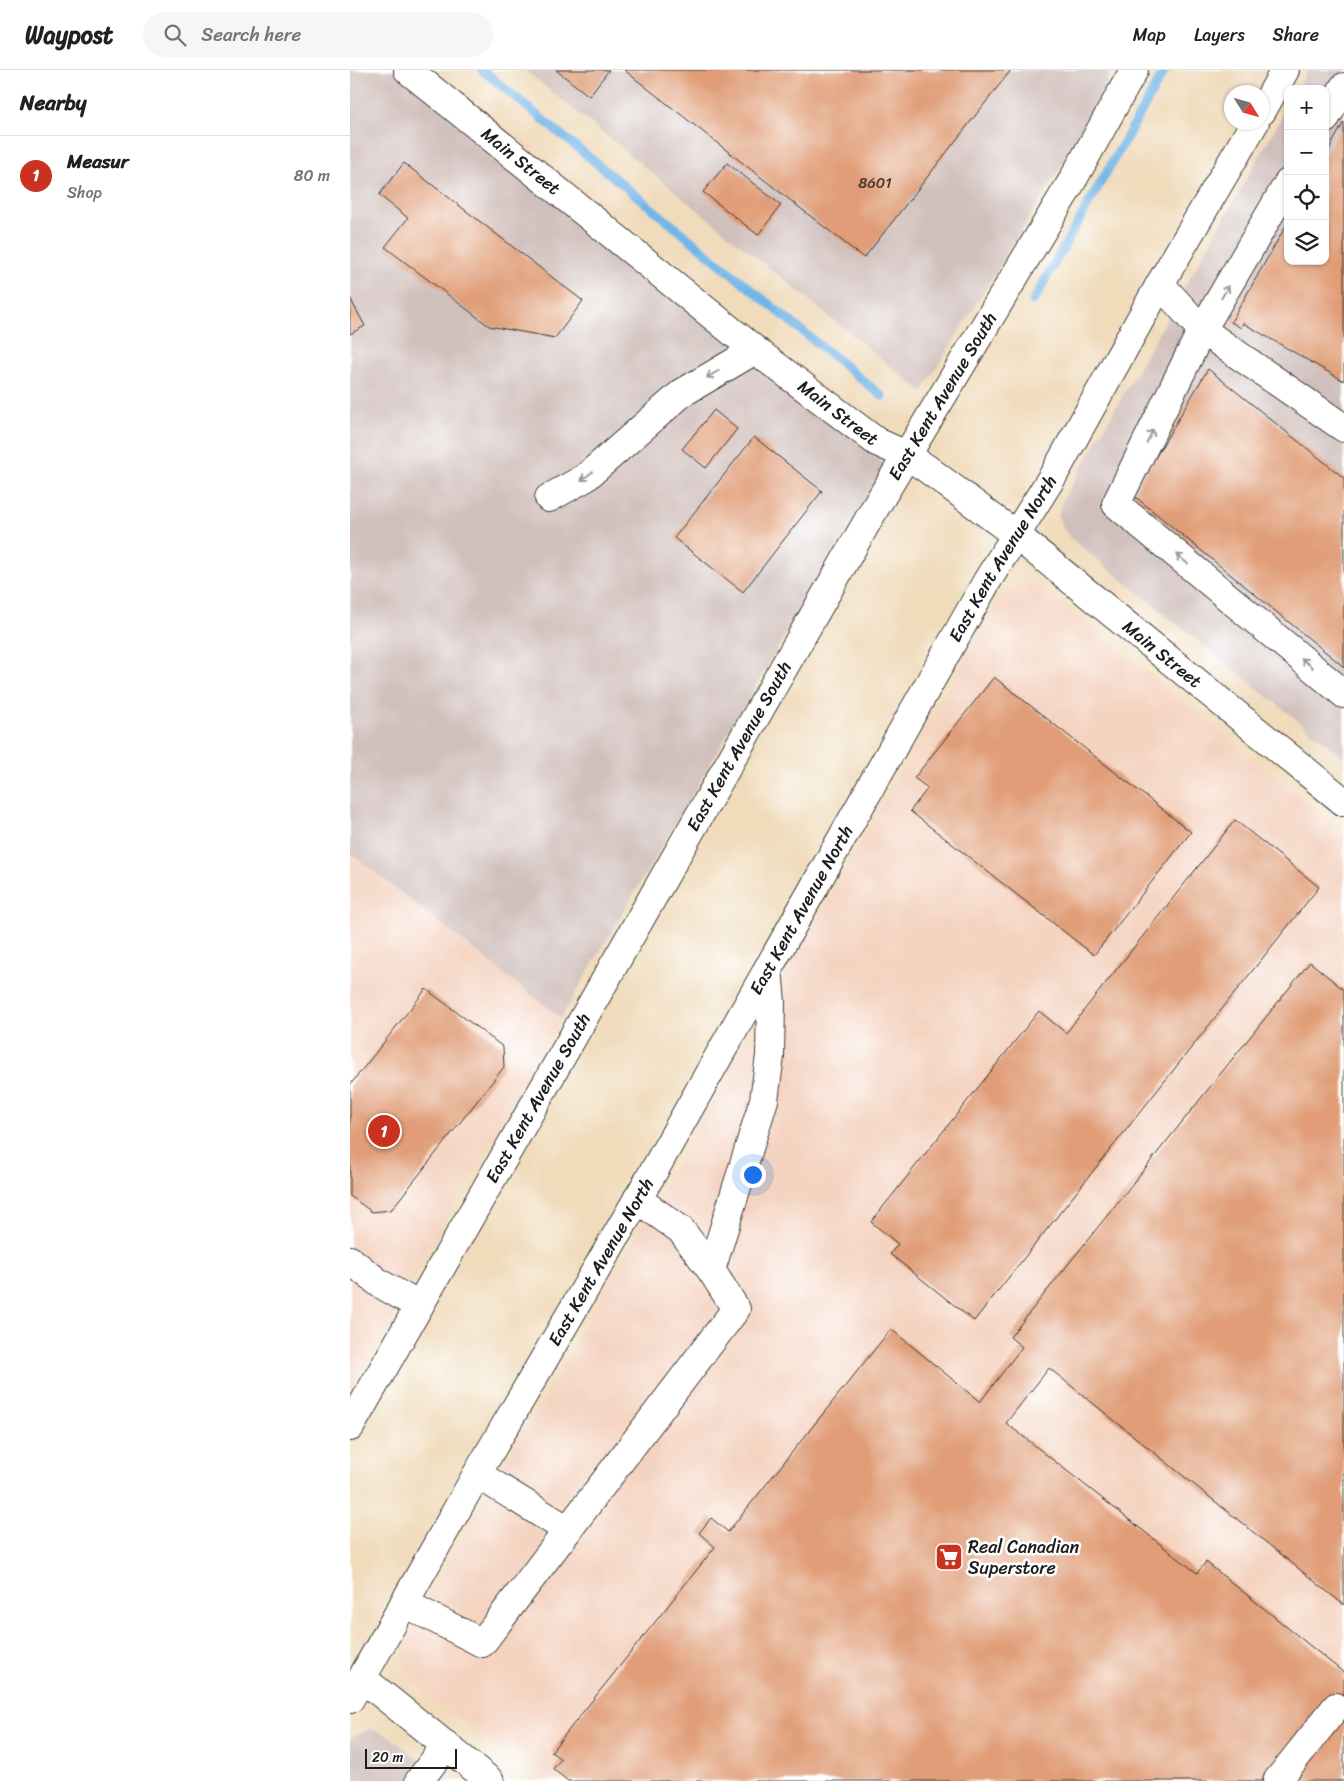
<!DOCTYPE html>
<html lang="en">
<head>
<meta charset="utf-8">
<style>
  :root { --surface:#fff; --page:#f6f6f6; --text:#202124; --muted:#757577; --line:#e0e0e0; --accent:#c8321e }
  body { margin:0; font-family:Sriracha,sans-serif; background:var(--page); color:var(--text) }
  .controls { position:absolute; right:15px; top:15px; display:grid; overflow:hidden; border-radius:10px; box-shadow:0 1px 4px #0004 }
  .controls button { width:45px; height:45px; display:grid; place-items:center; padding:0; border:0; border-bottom:1px solid var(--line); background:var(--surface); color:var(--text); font:25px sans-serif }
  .compass { position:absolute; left:874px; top:15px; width:45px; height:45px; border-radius:50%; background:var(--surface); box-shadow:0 1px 4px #0004; rotate:127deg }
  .scale { position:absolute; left:15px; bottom:12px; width:92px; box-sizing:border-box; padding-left:5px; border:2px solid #1c1c1c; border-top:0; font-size:14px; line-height:18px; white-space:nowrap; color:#1c1c1c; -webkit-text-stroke:4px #fff; paint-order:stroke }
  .you { position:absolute; left:402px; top:1104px; width:18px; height:18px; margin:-12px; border:4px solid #fff; border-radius:50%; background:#1a73e8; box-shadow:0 0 0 8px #1a73e833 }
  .badge { display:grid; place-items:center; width:32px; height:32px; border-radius:50%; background:var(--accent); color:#fff; font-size:16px; font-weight:700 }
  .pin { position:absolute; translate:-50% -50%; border:2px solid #fff; box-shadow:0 1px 5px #0006 }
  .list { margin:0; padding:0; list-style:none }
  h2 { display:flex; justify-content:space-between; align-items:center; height:65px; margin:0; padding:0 20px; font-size:21px }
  h2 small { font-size:16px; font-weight:400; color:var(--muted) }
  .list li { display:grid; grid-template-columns:32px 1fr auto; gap:15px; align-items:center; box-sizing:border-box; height:80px; padding:0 20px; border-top:1px solid var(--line) }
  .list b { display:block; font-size:19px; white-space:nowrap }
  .list p { margin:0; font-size:16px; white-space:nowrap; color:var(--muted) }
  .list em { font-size:16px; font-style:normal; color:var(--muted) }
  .icon { flex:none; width:28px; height:28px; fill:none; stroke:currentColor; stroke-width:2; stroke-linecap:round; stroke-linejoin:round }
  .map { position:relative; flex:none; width:994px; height:1711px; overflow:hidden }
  header { display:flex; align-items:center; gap:30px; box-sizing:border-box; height:70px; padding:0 25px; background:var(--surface); border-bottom:1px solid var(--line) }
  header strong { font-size:24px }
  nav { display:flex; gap:28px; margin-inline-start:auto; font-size:18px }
  .search { width:350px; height:45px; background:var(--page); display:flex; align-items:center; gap:12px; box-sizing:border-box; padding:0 18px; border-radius:28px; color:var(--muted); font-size:19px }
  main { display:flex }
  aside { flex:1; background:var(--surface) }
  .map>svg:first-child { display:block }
  .built { fill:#f4d3c0 }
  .industrial { fill:#d0c0bc }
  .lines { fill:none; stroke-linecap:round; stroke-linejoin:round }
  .stream { stroke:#71b6e7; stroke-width:9 }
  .building { fill:#e09d77 }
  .minor-casing { stroke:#3c3934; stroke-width:30 }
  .minor { stroke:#fff; stroke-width:28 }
  .oneway { stroke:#999 }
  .labels { text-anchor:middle; stroke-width:5; stroke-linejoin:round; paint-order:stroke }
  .number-label { font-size:15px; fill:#4d3c33 }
  .street-label { font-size:18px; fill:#1c1c1c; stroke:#fff }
  .poi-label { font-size:18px; fill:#1c1c1c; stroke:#fff; text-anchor:start }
</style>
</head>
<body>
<header>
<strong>Waypost</strong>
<div class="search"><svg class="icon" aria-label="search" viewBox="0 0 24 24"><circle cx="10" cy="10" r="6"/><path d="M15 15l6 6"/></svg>Search here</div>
<nav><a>Map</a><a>Layers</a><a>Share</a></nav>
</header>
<main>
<aside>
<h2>Nearby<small></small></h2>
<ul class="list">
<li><span class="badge">1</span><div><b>Measur</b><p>Shop</p></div><em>80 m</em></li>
</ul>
</aside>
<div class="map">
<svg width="994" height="1711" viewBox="0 0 994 1711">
  <rect width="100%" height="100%" fill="#fff"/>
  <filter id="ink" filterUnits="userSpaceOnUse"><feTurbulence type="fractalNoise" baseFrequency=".02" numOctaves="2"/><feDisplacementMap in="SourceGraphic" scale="10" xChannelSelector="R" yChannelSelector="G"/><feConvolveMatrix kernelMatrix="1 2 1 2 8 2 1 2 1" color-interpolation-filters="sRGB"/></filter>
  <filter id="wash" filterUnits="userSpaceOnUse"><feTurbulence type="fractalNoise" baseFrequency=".0096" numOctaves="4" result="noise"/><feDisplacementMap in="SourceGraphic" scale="20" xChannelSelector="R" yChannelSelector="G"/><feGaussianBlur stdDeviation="1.12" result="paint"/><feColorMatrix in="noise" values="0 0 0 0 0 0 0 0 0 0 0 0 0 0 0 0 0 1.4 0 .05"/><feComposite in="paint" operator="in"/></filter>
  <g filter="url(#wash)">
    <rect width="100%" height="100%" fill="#f0dbbb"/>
    <path class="built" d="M673,514H686L694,518L994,764V1711H187L65,1614L55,1598L51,1581L53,1574L647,533L659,520Z
      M0,783L211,948L0,1319Z"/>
    <path class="industrial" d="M0,0H47L535,395L211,948L0,783Z
      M175,0H763L708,101L572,322Z
      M958,0H994V688L719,467L712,457L708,445L711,434L938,36V191H975V19H947Z
      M21,1659L37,1665L95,1711H0V1671L5,1665Z"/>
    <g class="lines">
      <path class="stream" d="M132,0L532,326
        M683,231L815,0"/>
    </g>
    <g id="blocks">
      <path class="building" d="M206,0H259L239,26Z
        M274,0H661L514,188Z
        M994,52V311L893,253L891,258L881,252L938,152V191H975V86Z
        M54,93L233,231L205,268L139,256L35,177L58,148L29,125Z
        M377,93L431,135L408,165L353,122Z
        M0,228L15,256L0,264Z
        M858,299L994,408V597L783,425Z
        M364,340L387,359L356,398L332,379Z
        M404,367L472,421L393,522L324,468Z
        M644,607L841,762L744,885L560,741L578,718L564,708Z
        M885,750L969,817L624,1251L540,1184L548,1174L521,1152L689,941L716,963Z
        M960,892L994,920V1535L699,1298L656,1353L847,1503L856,1492L994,1603V1711H218L203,1699L211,1689L201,1682L365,1477L349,1463L361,1448L378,1462L541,1259L630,1332L672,1277L660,1267Z
        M76,919L153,977L154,997L41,1140L22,1142L0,1126V1015Z"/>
    </g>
  </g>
  <g filter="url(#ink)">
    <use href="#blocks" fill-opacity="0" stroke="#3c3934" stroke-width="1"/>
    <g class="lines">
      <g class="minor-casing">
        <g id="minor">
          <path id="s1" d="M58,0L405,280L527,372L556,385L576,398L666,465L994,732"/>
          <path d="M912,41L935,0"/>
          <path d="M975,49L994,17"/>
          <path d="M938,113L852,260L766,434L994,624"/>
          <path d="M810,214L852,260L994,358"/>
          <path d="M199,428L235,408L332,323L405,280"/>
          <path d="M0,1190L29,1213L69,1236"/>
          <path d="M361,1200L414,1030L420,986L421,933L418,898"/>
          <path id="s2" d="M0,1357L525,438L721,113L784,0"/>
          <path d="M127,1404L218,1460"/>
          <path d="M54,1533L132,1573L386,1239L361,1200L331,1160L287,1129"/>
          <path d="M13,1609L140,1711"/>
          <path id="s3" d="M0,1629L127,1404L305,1099L637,511L704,404L810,214L905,52"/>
          <path d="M69,1711L96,1675"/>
          <path d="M927,1711L986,1637"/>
        </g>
      </g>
      <use href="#minor" class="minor"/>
    </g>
    <defs><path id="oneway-shaft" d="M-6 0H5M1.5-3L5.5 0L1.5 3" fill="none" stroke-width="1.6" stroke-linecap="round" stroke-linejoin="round" transform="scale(1.25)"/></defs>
    <g class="oneway">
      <use href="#oneway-shaft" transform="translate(875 222) rotate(-60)"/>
      <use href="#oneway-shaft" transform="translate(363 304) rotate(150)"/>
      <use href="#oneway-shaft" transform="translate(800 366) rotate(-64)"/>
      <use href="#oneway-shaft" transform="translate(237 406) rotate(143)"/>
      <use href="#oneway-shaft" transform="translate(832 489) rotate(-140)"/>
      <use href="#oneway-shaft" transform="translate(957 593) rotate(-140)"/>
    </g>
  </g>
  <defs>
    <g id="supermarket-square" transform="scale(1.4375)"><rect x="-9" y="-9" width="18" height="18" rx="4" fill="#c8321e" stroke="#fff"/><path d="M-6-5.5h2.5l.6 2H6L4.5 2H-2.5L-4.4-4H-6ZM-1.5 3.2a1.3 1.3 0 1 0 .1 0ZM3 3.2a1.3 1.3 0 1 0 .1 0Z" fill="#fff"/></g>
  </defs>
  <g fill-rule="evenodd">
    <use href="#supermarket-square" x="599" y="1487"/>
  </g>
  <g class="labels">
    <g class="number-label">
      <text x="525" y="118">8601</text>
    </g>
    <g class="street-label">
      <text dy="6" stroke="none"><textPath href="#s1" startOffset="145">Main Street</textPath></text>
      <text dy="6" stroke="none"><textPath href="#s2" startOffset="1189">East Kent Avenue South</textPath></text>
      <text dy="6" stroke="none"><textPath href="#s1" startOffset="550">Main Street</textPath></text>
      <text dy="6" stroke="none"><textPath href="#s3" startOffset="1314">East Kent Avenue North</textPath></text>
      <text dy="6" stroke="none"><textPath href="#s1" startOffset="955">Main Street</textPath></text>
      <text dy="6" stroke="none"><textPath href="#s2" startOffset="784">East Kent Avenue South</textPath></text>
      <text dy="6" stroke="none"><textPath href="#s3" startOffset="909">East Kent Avenue North</textPath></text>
      <text dy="6" stroke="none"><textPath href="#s2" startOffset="379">East Kent Avenue South</textPath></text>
      <text dy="6" stroke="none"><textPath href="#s3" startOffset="504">East Kent Avenue North</textPath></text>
    </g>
    <g class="poi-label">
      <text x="618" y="1483">Real Canadian<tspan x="618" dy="21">Superstore</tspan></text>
    </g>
  </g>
</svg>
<div class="controls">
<button>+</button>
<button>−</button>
<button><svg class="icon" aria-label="locate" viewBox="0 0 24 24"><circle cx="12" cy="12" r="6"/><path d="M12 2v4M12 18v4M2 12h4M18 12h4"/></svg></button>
<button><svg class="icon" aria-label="layers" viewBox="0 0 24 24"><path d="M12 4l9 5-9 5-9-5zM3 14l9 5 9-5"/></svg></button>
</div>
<svg class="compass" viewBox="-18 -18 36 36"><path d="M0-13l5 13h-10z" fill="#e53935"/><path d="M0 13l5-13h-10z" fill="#757577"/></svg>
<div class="scale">20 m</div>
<div class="you"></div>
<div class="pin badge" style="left:34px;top:1061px">1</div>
</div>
</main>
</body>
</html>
